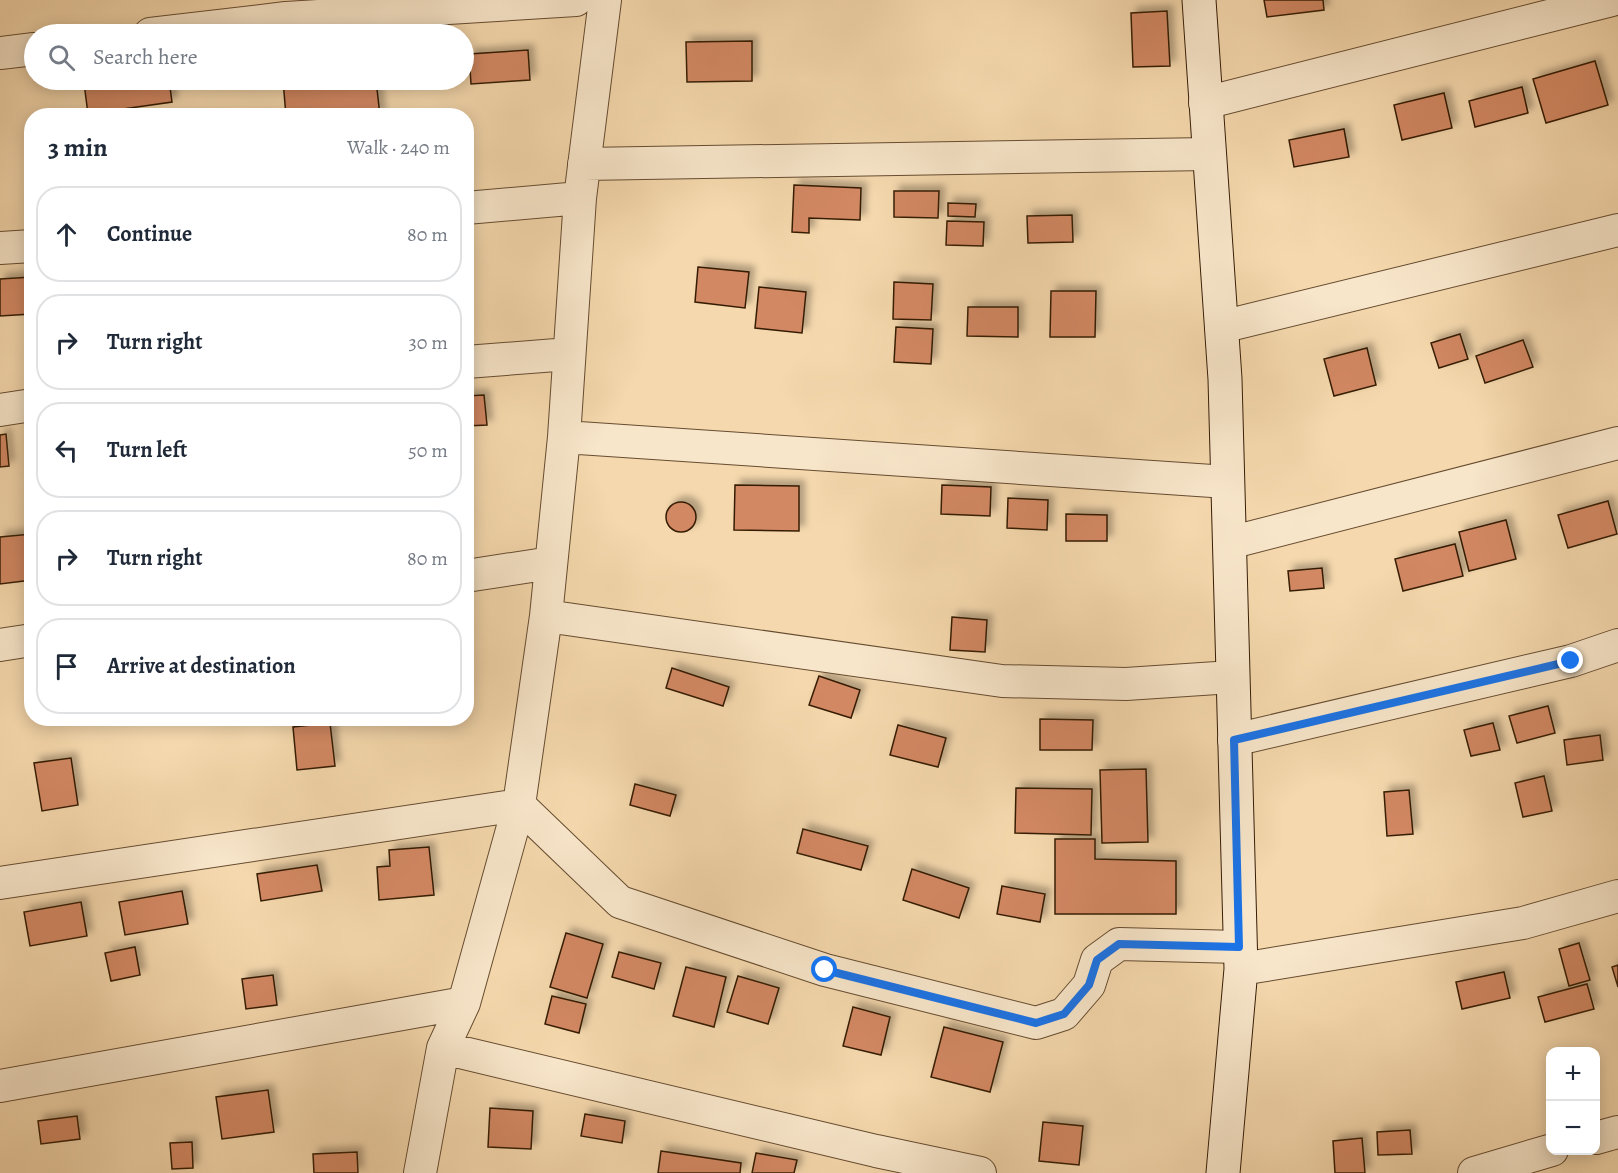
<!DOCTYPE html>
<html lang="en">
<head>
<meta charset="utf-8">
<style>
  :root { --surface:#fff; --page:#f6f6f7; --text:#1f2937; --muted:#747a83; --line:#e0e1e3 }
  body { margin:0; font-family:Alegreya,serif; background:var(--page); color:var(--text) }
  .controls { position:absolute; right:18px; bottom:18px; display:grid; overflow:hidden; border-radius:12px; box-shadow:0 3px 15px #0003 }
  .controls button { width:54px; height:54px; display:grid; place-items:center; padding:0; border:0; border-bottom:2px solid var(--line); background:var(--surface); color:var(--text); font:30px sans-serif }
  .stop { position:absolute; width:18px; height:18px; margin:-14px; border:4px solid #1a73e8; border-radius:50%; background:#fff }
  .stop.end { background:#1a73e8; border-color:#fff; box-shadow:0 2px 6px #0008 }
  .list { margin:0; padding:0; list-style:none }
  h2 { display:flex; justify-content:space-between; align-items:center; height:78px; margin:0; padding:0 24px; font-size:26px }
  h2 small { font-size:20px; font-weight:400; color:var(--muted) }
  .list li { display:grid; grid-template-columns:39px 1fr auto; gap:18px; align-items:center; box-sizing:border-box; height:96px; margin:0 12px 12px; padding:0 12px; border:2px solid var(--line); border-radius:24px }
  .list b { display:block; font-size:22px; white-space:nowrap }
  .list em { font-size:20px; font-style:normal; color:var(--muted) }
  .icon { flex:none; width:33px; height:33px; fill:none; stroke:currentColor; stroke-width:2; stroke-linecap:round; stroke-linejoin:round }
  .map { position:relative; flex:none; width:1618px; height:1173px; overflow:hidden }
  .search { position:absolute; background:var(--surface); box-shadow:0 3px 15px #0003; left:24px; top:24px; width:450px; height:66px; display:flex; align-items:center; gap:15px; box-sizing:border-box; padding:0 21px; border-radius:33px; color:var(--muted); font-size:22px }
  .panel { position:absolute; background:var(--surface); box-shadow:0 3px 15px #0003; left:24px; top:108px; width:450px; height:618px; border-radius:24px }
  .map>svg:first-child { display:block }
  .building { fill:#d28864; stroke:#361d06; stroke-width:1.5; filter:url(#shadow) }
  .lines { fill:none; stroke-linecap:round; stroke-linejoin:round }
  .street-casing { stroke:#664c30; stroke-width:34 }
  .secondary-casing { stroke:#361d06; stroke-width:35 }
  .street { stroke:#f8e6ca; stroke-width:32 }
  .secondary { stroke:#f8e6ca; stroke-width:33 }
  .route { stroke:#1a73e8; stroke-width:8 }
</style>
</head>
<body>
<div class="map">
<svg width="1618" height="1173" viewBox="0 0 1618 1173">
  <defs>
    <filter id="shadow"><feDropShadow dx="5.5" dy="-5.5" stdDeviation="3" flood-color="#0004"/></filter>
  </defs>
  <rect width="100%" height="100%" fill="#f5d8ad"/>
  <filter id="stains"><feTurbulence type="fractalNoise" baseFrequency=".00333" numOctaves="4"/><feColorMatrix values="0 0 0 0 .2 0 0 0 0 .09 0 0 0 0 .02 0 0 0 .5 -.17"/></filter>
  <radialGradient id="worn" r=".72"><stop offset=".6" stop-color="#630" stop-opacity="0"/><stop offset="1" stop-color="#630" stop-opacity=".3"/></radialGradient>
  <path class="building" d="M1264,0H1323L1324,10L1267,17Z
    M1167,11L1170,66L1133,67L1131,13Z
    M752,41V81L687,82L686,42Z
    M528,50L530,80L471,84L469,54Z
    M1595,61L1608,105L1546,123L1533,79Z
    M112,80H169L172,102L88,114L84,83Z
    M283,80H376L380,116H286Z
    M1522,87L1528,113L1475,127L1469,101Z
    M1444,93L1452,128L1402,140L1394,105Z
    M1344,129L1349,157L1294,167L1289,140Z
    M794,185L861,188L860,220L809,218V233L792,232Z
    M894,191H939L938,218L894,217Z
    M948,203L976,204L975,217L948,216Z
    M1072,215L1073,242L1028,243L1027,216Z
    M947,221L984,222L983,246L946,245Z
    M698,267L749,272L745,308L695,302Z
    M32,277V314L0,316V279Z
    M894,282L933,284L931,320L893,319Z
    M759,287L806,292L802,333L755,328Z
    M1051,291H1096L1095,337H1050Z
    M968,307H1018V337L967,336Z
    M896,327L933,329L931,364L894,362Z
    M1460,334L1468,359L1439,368L1431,343Z
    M1523,340L1533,367L1485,383L1476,356Z
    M1367,348L1376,385L1334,396L1324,359Z
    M484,395L487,425L466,426V396Z
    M6,434L9,466L0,467V435Z
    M735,485L799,486V531L734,530Z
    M942,485L991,487L990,516L941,514Z
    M1008,498L1048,500L1047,530L1007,528Z
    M1608,501L1617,534L1568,548L1558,515Z
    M666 517a15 15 0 1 1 30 0a15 15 0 1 1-30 0Z
    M1066,514L1107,515V541H1066Z
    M1506,520L1516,559L1469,571L1459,532Z
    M32,534V580L0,584V537Z
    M1455,544L1463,576L1403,591L1395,559Z
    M1322,568L1324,588L1290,591L1288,571Z
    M952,617L987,620L985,652L950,650Z
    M672,668L729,687L723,706L666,688Z
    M819,676L860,690L851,718L809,705Z
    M1548,706L1555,733L1517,743L1509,716Z
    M1040,719L1093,720L1092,750H1040Z
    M330,723L335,766L297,770L293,727Z
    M1493,723L1500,750L1471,756L1464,730Z
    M898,725L946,738L938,767L890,755Z
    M1600,735L1603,760L1567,765L1564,740Z
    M71,758L78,805L42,811L34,763Z
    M1146,769L1148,842L1102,843L1100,770Z
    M1544,776L1552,811L1523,817L1515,783Z
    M635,784L676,795L670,816L630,805Z
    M1016,788L1092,789L1091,835L1015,833Z
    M1409,790L1413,834L1387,836L1384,792Z
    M803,829L868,846L861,870L797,853Z
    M1055,839H1095V859L1176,861V914H1055Z
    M429,847L434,895L379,900L377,867L390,866L389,850Z
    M317,865L322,891L261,901L257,874Z
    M912,869L969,888L959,918L903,900Z
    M1002,886L1045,894L1040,922L997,914Z
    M182,891L188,924L125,935L119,902Z
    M81,902L87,936L30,946L24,912Z
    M566,933L603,944L587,998L550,987Z
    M1579,943L1590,980L1569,986L1559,949Z
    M135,947L140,975L111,981L105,953Z
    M619,952L661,963L654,989L612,977Z
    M1618,965V987L1612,967Z
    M686,967L726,977L714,1027L673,1016Z
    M1504,972L1510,998L1462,1009L1456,982Z
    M273,975L277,1005L246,1009L242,979Z
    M738,976L779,988L768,1024L727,1012Z
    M1587,984L1594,1009L1545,1022L1538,997Z
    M552,996L586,1004L579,1033L545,1024Z
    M853,1007L890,1017L881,1055L843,1046Z
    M944,1027L1003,1042L990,1092L931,1077Z
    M268,1090L274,1132L222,1139L216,1097Z
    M490,1108L533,1111L531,1149L488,1147Z
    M585,1114L625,1121L622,1143L581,1136Z
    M77,1116L80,1139L41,1144L38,1121Z
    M1043,1122L1083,1126L1079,1165L1039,1161Z
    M1410,1130L1412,1154L1378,1155L1377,1132Z
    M1362,1138L1365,1173H1335L1333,1141Z
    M192,1142L193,1168L172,1169L170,1143Z
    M661,1151L741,1163L740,1173H658Z
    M357,1152L358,1173H314L313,1154Z
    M756,1153L797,1160L794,1173H752Z"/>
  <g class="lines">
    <g class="street-casing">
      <path id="street" d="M150,34L286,18L576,0
        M0,53L34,49
        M1205,103L1612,0
        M584,164L1209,154
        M466,208L580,198
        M0,248L32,246
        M1221,327L1618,230
        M466,362L569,354
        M0,410L32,405
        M564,437L1227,482
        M1229,543L1618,443
        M466,576L551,563
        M546,616L1002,681L1126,684L1232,677
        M0,645L32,640
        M1234,740L1571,661L1618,645
        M0,883L519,805L620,902L825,970L1036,1023L1064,1014L1089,985L1097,960L1119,944L1239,947
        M1241,969L1523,923L1618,896
        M443,1048L876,1151L980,1173
        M0,1086L464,1003
        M1596,1138L1618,1132
        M420,1173L443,1048L464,1003L519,805L546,616L564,437L580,198L605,0
        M1474,1173L1552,1150"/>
    </g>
    <g class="secondary-casing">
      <path id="secondary" d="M1199,0L1225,379L1241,969L1223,1173"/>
    </g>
    <use href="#street" class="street"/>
    <use href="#secondary" class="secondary"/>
  </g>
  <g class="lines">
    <path class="route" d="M825,970L1036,1023L1064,1014L1089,985L1097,960L1119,944L1239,947L1234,740L1571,661"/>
  </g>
  <rect width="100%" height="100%" filter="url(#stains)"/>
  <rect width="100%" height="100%" fill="url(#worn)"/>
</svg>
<div class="controls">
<button>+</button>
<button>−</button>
</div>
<div class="stop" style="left:825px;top:970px"></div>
<div class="stop end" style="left:1571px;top:661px"></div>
<div class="search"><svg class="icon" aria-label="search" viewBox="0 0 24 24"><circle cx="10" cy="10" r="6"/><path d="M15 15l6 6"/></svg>Search here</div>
<section class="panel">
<h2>3 min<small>Walk · 240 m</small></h2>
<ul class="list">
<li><svg class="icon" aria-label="ahead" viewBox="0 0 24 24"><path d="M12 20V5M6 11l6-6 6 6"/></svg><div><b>Continue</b></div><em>80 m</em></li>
<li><svg class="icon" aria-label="right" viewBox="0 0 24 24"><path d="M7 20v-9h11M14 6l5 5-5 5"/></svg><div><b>Turn right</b></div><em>30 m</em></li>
<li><svg class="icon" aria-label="left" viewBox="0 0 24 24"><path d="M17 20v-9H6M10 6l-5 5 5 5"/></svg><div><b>Turn left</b></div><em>50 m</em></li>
<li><svg class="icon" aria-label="right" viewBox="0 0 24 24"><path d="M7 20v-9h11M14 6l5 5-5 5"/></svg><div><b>Turn right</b></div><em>80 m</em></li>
<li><svg class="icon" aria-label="arrive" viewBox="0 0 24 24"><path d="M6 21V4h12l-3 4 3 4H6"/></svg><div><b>Arrive at destination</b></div></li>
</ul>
</section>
</div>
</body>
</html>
